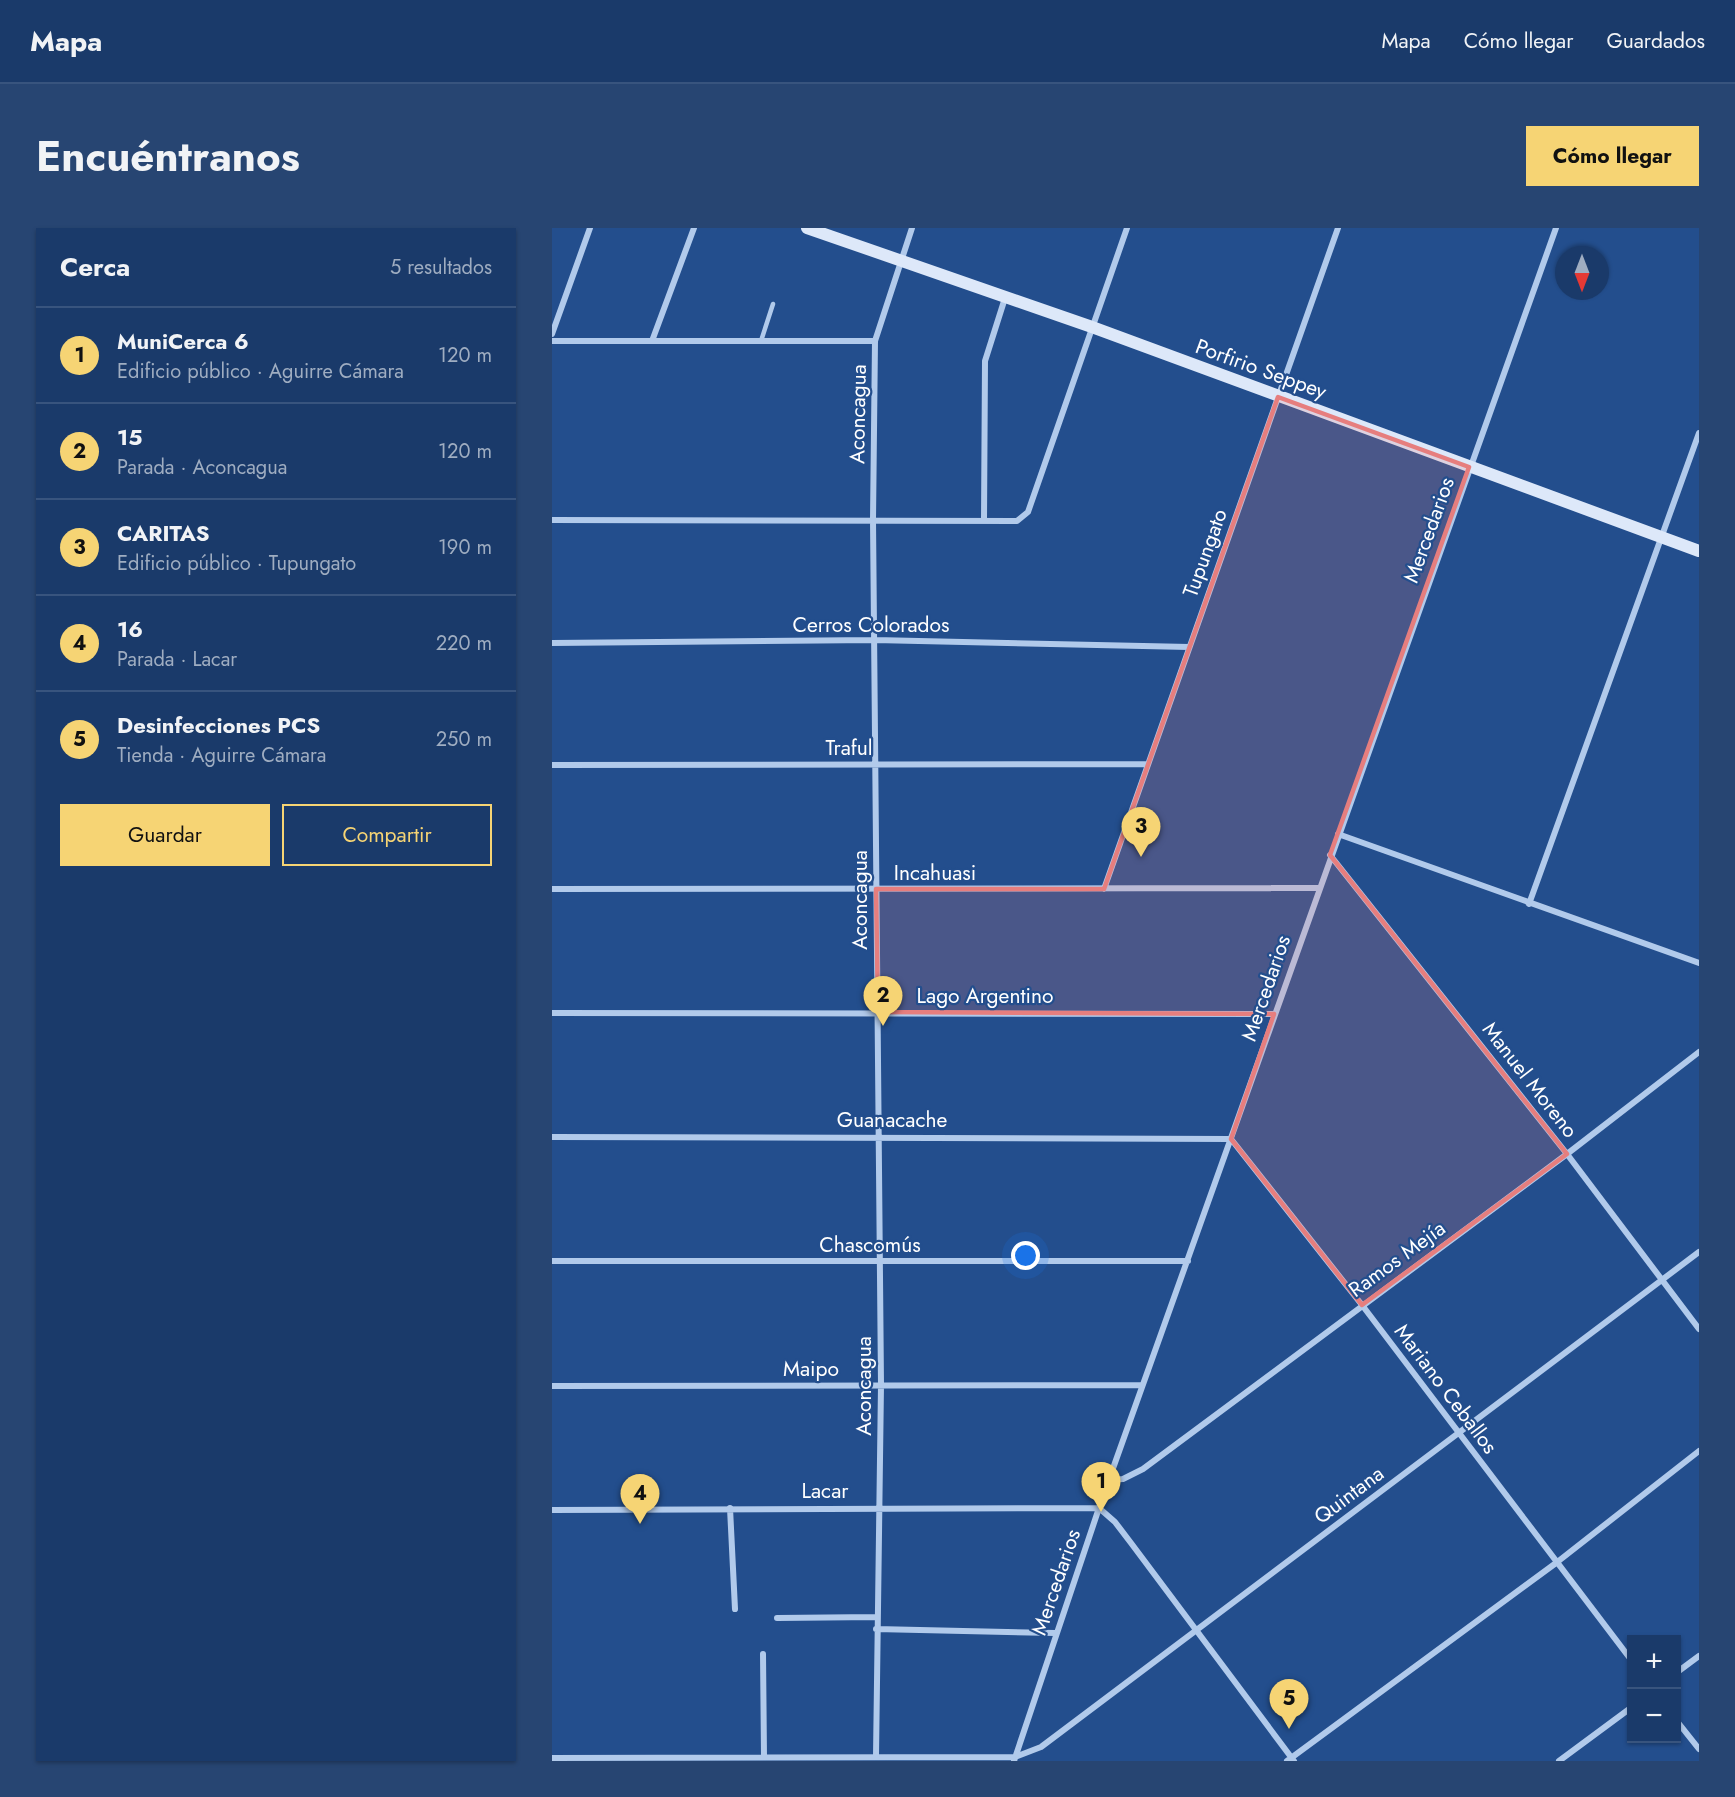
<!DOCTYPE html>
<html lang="es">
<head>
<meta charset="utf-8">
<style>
  :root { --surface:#1a3a6a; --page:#274572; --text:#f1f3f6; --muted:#9fadc1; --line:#38547e; --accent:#f6d474 }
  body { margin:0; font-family:Jost,sans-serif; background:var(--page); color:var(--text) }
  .controls { position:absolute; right:18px; bottom:18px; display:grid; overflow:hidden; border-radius:0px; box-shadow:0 2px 4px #0004 }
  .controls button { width:54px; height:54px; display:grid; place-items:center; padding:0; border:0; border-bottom:2px solid var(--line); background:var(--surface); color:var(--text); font:30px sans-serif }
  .compass { position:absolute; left:1003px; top:18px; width:54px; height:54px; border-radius:50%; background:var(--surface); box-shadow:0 2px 4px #0004; rotate:180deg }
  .you { position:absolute; left:474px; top:1028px; width:21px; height:21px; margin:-15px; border:4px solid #fff; border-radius:50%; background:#1a73e8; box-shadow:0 0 0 9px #1a73e833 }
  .badge { display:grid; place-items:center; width:39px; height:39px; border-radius:50%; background:var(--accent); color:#111; font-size:20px; font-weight:700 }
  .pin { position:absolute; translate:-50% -50px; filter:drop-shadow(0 2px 3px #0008) }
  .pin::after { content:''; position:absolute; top:32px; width:21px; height:18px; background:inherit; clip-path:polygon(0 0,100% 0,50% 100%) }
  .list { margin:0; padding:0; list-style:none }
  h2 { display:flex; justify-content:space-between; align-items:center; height:78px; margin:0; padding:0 24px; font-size:26px }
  h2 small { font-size:20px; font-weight:400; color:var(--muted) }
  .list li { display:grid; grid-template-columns:39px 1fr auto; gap:18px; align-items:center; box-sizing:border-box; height:96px; padding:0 24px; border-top:2px solid var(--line) }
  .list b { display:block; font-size:22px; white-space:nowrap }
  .list p { margin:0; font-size:20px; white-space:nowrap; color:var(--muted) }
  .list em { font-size:20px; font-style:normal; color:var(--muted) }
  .actions { display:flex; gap:12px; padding:18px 24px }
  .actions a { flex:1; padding:14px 0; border:2px solid var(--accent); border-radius:0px; text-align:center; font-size:21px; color:var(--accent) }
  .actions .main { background:var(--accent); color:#111 }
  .map { position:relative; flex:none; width:1147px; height:1533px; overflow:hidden; border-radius:0px }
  header { display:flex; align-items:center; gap:36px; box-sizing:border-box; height:84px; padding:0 30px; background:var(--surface); border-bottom:2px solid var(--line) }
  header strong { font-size:28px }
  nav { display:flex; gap:33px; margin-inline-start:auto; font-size:21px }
  .intro { display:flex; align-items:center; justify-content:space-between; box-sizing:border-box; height:144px; padding:0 36px }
  h1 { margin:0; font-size:42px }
  .button { padding:15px 27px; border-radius:0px; background:var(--accent); color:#111; font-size:21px; font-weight:700 }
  main { display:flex; gap:36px; padding:0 36px }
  aside { flex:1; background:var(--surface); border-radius:0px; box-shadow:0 2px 4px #0004 }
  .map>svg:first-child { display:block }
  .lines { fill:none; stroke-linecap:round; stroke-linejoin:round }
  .lane { stroke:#b1caeb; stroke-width:4.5 }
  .street { stroke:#b1caeb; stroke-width:6 }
  .secondary { stroke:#dde8f9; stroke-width:12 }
  .marked { fill:#e67e7e; fill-opacity:0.2; stroke:#e67e7e; stroke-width:4.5; stroke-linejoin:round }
  .labels { text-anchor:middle; stroke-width:4.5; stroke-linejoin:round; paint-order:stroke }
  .street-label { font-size:21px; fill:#fff; stroke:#234e8d }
</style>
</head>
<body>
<header>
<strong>Mapa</strong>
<nav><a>Mapa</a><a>Cómo llegar</a><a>Guardados</a></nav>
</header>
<div class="intro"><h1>Encuéntranos</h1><a class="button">Cómo llegar</a></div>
<main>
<aside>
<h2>Cerca<small>5 resultados</small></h2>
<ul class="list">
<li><span class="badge">1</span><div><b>MuniCerca 6</b><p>Edificio público · Aguirre Cámara</p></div><em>120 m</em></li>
<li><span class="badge">2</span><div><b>15</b><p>Parada · Aconcagua</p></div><em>120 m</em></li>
<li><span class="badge">3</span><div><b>CARITAS</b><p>Edificio público · Tupungato</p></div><em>190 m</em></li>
<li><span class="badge">4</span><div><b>16</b><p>Parada · Lacar</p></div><em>220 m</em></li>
<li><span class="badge">5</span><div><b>Desinfecciones PCS</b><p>Tienda · Aguirre Cámara</p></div><em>250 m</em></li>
</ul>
<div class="actions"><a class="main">Guardar</a><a>Compartir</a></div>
</aside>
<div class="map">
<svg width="1147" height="1533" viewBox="0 0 1147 1533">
  <rect width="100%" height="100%" fill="#234e8d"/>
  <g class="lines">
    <path class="lane" d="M209,113L221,76"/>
    <path class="street" d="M0,106L38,0
      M0,113H323
      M100,113L142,0
      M0,292L465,293L476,284L575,0
      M432,292L433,133L453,70
      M0,415L323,412L637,419
      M0,537L595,536
      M786,606L1147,735
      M778,627L1015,926L1147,1101
      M0,661L766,660
      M552,661L786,0
      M977,676L1147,205
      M0,785L722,786
      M0,909L679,911L810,1077L1080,1433
      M0,1033H636
      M0,1158L590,1157
      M557,1252L571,1251L591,1241L1015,926L1147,824
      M178,1280L183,1381
      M0,1282L547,1280L563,1294L579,1315L742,1533
      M225,1390L324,1389
      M324,1401L503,1405
      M211,1426L212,1529
      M1124,1445L1147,1428
      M1124,1492L1147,1521
      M324,1529L329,1157L321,292L323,113L360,0
      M0,1530L463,1529L489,1519L1147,1024
      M462,1533L549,1274L1004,0
      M735,1533L1004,1335L1147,1223
      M1007,1533L1080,1479"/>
    <path class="secondary" d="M255,0L540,99L1147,323"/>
  </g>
  <path class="marked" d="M726,169L917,239L778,627L1015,926L810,1077L679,911L722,786L326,784L324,661H552Z"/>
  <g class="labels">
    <g class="street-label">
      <text transform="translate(709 141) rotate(20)" y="7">Porfirio Seppey</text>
      <text transform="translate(306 186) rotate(-89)" y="7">Aconcagua</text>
      <text transform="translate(877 302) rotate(-70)" y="7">Mercedarios</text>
      <text transform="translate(653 325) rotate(-70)" y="7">Tupungato</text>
      <text x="319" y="404">Cerros Colorados</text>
      <text x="297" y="527">Traful</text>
      <text x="383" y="652">Incahuasi</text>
      <text transform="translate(308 672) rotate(-90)" y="7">Aconcagua</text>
      <text transform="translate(714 760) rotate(-71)" y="7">Mercedarios</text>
      <text x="433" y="775">Lago Argentino</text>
      <text transform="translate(978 852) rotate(52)" y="7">Manuel Moreno</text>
      <text x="340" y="899">Guanacache</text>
      <text x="318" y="1024">Chascomús</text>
      <text transform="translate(845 1031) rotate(-36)" y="7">Ramos Mejía</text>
      <text x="259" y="1148">Maipo</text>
      <text transform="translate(312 1158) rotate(-90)" y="7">Aconcagua</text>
      <text transform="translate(894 1161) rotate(53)" y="7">Mariano Ceballos</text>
      <text x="273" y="1270">Lacar</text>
      <text transform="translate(797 1267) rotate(-37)" y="7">Quintana</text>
      <text transform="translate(504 1354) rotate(-71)" y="7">Mercedarios</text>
    </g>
  </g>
</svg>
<div class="controls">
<button>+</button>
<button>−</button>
</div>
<svg class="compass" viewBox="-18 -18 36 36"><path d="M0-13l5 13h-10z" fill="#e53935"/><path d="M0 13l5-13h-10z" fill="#9fadc1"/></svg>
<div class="you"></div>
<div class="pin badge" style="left:549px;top:1284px">1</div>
<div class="pin badge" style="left:331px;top:798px">2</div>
<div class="pin badge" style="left:589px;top:629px">3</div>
<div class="pin badge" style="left:88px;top:1296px">4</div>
<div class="pin badge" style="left:737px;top:1501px">5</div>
</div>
</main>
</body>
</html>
